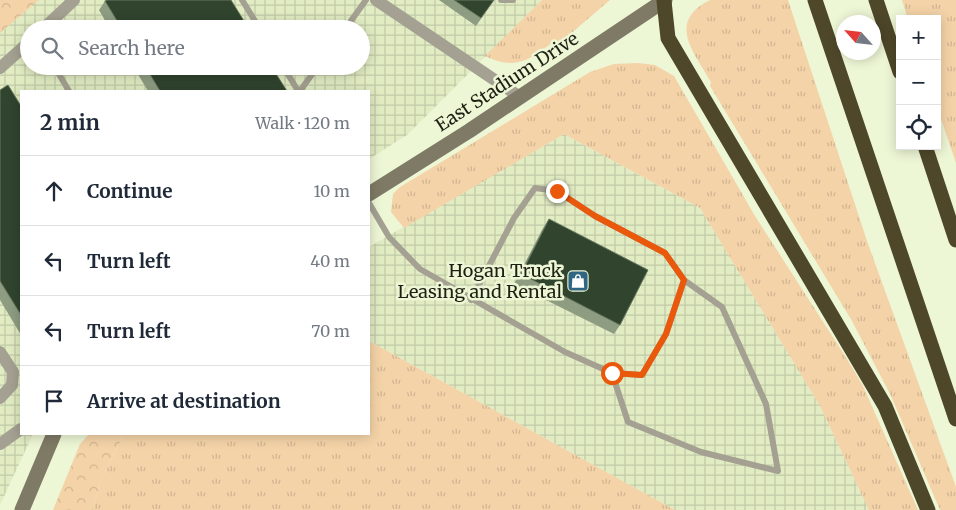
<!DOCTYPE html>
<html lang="en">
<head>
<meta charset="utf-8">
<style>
  :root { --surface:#fff; --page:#f6f6f7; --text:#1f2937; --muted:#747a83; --line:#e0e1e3 }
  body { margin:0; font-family:Merriweather,serif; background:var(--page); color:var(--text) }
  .controls { position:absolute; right:15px; top:15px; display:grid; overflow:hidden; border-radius:0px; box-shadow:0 2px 12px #0003 }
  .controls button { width:45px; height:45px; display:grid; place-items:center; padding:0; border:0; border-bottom:1px solid var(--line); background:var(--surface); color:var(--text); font:25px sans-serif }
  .compass { position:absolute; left:836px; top:15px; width:45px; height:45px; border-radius:50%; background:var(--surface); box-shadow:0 2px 12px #0003; rotate:297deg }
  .stop { position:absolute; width:15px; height:15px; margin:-11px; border:4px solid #ea580c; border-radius:50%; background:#fff }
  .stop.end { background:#ea580c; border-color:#fff; box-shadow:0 1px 5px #0008 }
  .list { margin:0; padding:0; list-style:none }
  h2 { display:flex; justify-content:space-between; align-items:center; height:65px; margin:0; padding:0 20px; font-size:21px }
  h2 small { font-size:16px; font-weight:400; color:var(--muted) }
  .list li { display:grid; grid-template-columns:32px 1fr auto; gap:15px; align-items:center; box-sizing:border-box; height:70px; padding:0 20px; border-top:1px solid var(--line) }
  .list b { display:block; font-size:19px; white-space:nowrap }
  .list em { font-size:16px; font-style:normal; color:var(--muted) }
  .icon { flex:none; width:28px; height:28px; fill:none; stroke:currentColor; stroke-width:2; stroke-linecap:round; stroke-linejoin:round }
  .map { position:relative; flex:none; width:956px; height:510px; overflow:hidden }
  .search { position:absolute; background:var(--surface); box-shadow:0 2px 12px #0003; left:20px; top:20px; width:350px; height:55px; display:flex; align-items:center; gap:12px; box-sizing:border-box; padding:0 18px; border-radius:28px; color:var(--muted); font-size:19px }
  .panel { position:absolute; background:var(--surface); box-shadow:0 2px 12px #0003; left:20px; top:90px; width:350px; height:345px; border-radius:0px }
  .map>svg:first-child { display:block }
  .industrial { fill:url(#industrial-grid); fill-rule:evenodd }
  .grass { fill:url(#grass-tufts) }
  .forest { fill:url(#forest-crowns) }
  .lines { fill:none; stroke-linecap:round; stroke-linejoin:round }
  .lane { stroke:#a4a192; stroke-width:6 }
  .street { stroke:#a4a192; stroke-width:12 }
  .secondary { stroke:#7e7a65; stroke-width:15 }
  .highway { stroke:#4e472a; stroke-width:15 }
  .wall { fill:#8e9d82 }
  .building { fill:#30442e; stroke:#697960 }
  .route { stroke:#ea580c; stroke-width:6 }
  .labels { text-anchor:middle; stroke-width:5; stroke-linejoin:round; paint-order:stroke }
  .street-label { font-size:18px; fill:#1d2114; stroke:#edf6d5 }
  .poi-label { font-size:18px; fill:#1d2114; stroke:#edf6d5; text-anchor:end }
</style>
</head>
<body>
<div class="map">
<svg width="956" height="510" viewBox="0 0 956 510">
  <defs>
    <pattern id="industrial-grid" width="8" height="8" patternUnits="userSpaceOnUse" patternTransform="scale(1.25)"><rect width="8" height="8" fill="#e1ecc3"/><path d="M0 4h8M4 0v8" fill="none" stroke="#c1caa7"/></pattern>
    <pattern id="grass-tufts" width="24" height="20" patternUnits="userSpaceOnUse" patternTransform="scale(1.25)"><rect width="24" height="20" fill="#f4d3a8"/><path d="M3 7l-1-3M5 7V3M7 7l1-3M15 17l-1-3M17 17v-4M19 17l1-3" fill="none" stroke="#d1b590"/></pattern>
    <pattern id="forest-crowns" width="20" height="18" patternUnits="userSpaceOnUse" patternTransform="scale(1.25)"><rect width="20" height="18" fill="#f4d3a8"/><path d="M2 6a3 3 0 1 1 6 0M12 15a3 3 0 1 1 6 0" fill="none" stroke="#d1b590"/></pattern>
  </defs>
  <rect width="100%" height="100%" fill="#edf6d5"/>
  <path class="industrial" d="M0,0H542L407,135L369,159V91H21V434H33L0,505ZM29,29H361V66H29Z
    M564,134L700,208L820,406L869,510H675L369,341V247Z"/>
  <path class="grass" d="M542,0H610L561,42L554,41C530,60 516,71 485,56Z
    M710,0H788L867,241L956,487V510H940L891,396L852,321L710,86L711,82C694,52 666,22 710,0Z
    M902,0H956V163L937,107V19H908Z
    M638,63L655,65L674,76L755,216L847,359L863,386L918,510H869L820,406L700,208L564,134L404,228L391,212L393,194L400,187L590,72L614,64Z
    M369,341L675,510H93L100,482L124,434H369Z"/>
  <path class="forest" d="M0,0H39L0,33Z
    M89,434H124L100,482L93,510H53L80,444Z"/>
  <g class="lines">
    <path class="lane" d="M242,0L260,29
      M501,0H513
      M345,29L366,0
      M54,66L69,91
      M283,66L298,91
      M300,91L318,66
      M369,203L389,237L420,269L565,352L612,373L642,375L666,334L684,280L665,253L595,216L557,191L535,188L514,218L471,300
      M612,373L628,422L701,452L778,471L766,404L722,307L684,280"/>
    <path class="street" d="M376,0L520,97
      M43,29L74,0
      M0,68L29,42
      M0,352L13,372L12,385L0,398
      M0,444L21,429"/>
    <path class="secondary" d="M369,194L469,131L665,0
      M22,510L54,434"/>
    <path class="highway" d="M815,0L956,419
      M876,0L900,72
      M664,1L668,38L885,406L928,510
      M925,146L956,240"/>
  </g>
  <path class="wall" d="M439,0H494L476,26Z
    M105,1L249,29H110L99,10Z
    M133,66H271L287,91H148Z
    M0,90L21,106V335L0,300Z
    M549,219L620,325L614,334L514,284L543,228Z"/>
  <path class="building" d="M107,0H231L249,29H122L105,1Z
    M454,0H494L481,18Z
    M145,66H271L287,91H160Z
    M8,85L21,106V315L0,281V90Z
    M549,219L648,270L620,325L521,274Z"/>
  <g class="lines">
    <path class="route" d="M557,191L595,216L665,253L684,280L666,334L642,375L612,373"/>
  </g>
  <defs>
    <g id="shop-square" transform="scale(1.125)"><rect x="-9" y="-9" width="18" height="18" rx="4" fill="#316682" stroke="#edf6d5"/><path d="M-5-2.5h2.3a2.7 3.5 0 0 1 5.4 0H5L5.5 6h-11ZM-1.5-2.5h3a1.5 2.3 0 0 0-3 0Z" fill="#fff"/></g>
  </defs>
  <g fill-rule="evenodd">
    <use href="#shop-square" x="578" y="281"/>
  </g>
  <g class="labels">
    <g class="street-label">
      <text transform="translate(507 82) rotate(-33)" y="6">East Stadium Drive</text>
    </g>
    <g class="poi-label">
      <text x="562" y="277">Hogan Truck<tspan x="562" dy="21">Leasing and Rental</tspan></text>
    </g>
  </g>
</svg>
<div class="controls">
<button>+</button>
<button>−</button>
<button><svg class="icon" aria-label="locate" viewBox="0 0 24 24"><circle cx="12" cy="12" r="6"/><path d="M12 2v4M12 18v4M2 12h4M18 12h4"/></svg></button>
</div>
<svg class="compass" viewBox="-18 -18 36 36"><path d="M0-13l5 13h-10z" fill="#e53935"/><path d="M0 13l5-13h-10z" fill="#747a83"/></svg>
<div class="stop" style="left:612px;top:373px"></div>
<div class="stop end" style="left:557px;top:191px"></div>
<div class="search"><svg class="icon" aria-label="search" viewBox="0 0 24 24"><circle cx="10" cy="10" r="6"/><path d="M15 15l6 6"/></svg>Search here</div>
<section class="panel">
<h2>2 min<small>Walk · 120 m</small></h2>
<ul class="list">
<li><svg class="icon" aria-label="ahead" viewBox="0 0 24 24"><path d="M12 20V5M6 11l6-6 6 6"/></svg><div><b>Continue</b></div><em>10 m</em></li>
<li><svg class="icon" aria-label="left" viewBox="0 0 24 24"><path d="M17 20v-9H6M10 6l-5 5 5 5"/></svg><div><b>Turn left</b></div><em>40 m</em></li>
<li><svg class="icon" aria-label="left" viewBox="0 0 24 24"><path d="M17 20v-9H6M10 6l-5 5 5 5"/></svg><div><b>Turn left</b></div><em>70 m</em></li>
<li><svg class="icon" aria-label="arrive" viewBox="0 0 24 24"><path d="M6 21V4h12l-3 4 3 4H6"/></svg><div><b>Arrive at destination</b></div></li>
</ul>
</section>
</div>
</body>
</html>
